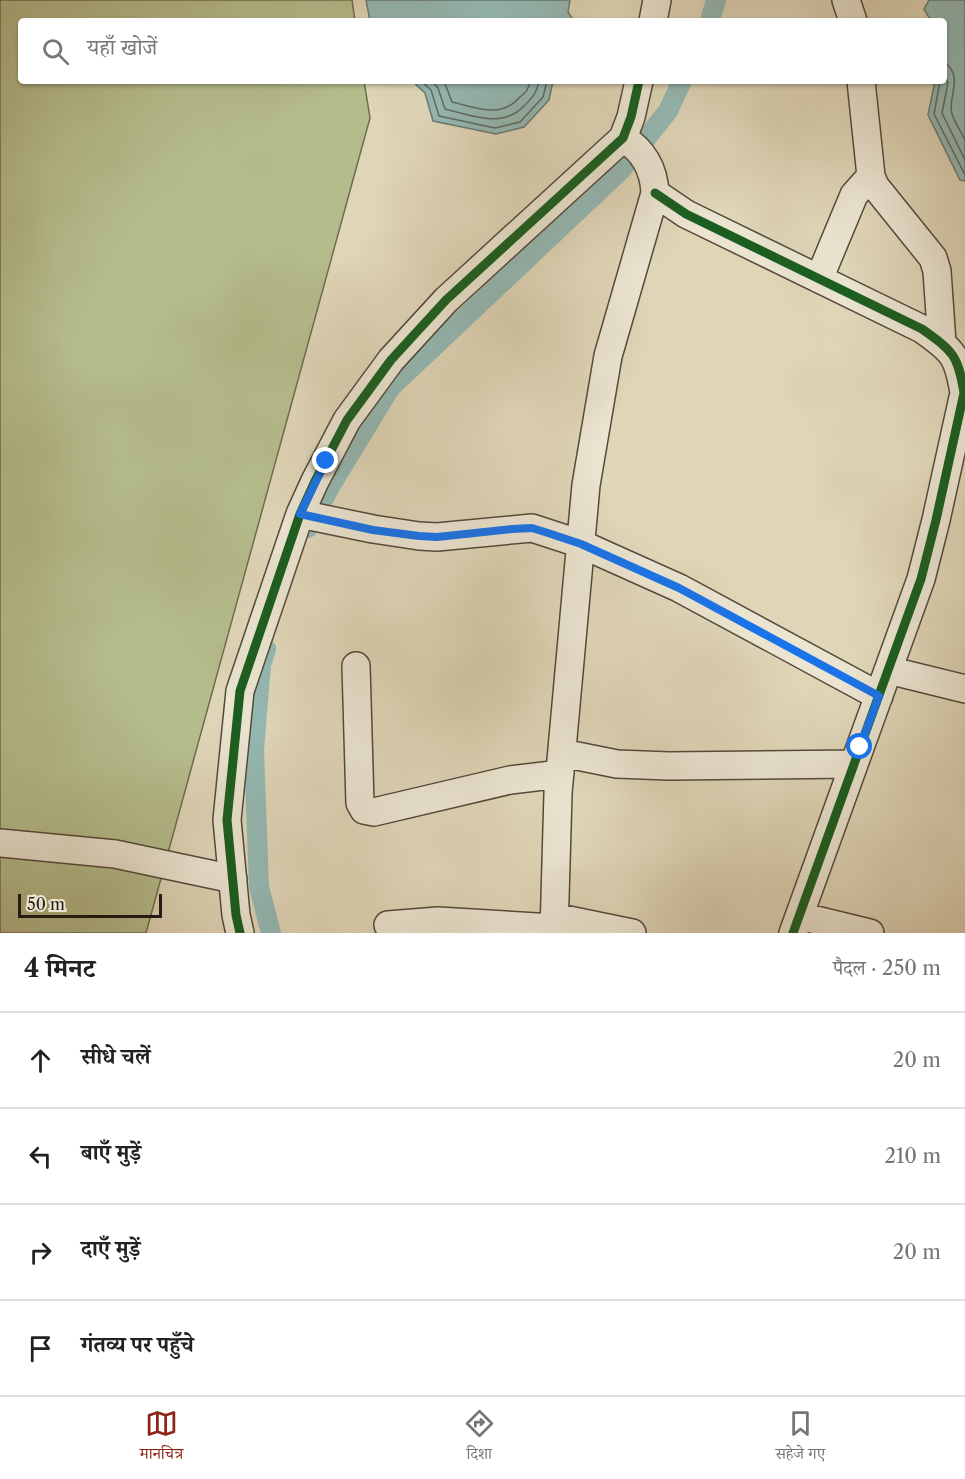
<!DOCTYPE html>
<html lang="hi">
<head>
<meta charset="utf-8">
<style>
  :root { --surface:#fff; --page:#f2f2f2; --text:#222; --muted:#767676; --line:#e0e0e0; --accent:#8f2418 }
  body { margin:0; font-family:"Libre Caslon Text","Noto Serif Devanagari",serif; background:var(--page); color:var(--text) }
  .scale { position:absolute; left:18px; bottom:15px; width:144px; box-sizing:border-box; padding-left:6px; border:3px solid #261c12; border-top:0; font-size:16px; line-height:21px; white-space:nowrap; color:#261c12; -webkit-text-stroke:4px #eae4d0; paint-order:stroke }
  .stop { position:absolute; width:18px; height:18px; margin:-14px; border:4px solid #1a73e8; border-radius:50%; background:#fff }
  .stop.end { background:#1a73e8; border-color:#fff; box-shadow:0 2px 6px #0008 }
  .list { margin:0; padding:0; list-style:none }
  h2 { display:flex; justify-content:space-between; align-items:center; height:78px; margin:0; padding:0 24px; font-size:26px }
  h2 small { font-size:20px; font-weight:400; color:var(--muted) }
  .list li { display:grid; grid-template-columns:39px 1fr auto; gap:18px; align-items:center; box-sizing:border-box; height:96px; padding:0 24px; border-top:2px solid var(--line) }
  .list b { display:block; font-size:22px; white-space:nowrap }
  .list em { font-size:20px; font-style:normal; color:var(--muted) }
  .icon { flex:none; width:33px; height:33px; fill:none; stroke:currentColor; stroke-width:2; stroke-linecap:round; stroke-linejoin:round }
  .map { position:relative; flex:none; width:965px; height:933px; overflow:hidden }
  .search { position:absolute; background:var(--surface); box-shadow:0 2px 4px #0004; left:18px; right:18px; top:18px; height:66px; display:flex; align-items:center; gap:15px; box-sizing:border-box; padding:0 21px; border-radius:6px; color:var(--muted); font-size:22px }
  .sheet { height:462px; background:var(--surface) }
  nav { display:flex; justify-content:space-around; align-items:center; box-sizing:border-box; height:84px; border-top:2px solid var(--line); background:var(--surface); font-size:16px; color:var(--muted) }
  nav a { display:grid; justify-items:center; gap:3px }
  nav .on { color:var(--accent) }
  .map>svg:first-child { display:block }
  .green { fill:#b5bc8c; stroke:#6e6c4f; stroke-width:1.5 }
  .water { fill:#94b8b3; stroke:#687a73; stroke-width:1.5 }
  .lines { fill:none; stroke-linecap:round; stroke-linejoin:round }
  .shore { stroke:#5d6a62; stroke-width:1.5 }
  .canal { stroke:#94b8b3; stroke-width:20 }
  .minor-casing { stroke:#544a3b; stroke-width:30 }
  .minor { stroke:#eae4d0; stroke-width:27 }
  .cycleway-casing { stroke:#eae4d0; stroke-width:13 }
  .cycleway { stroke:#1b5e20; stroke-width:9 }
  .route { stroke:#1a73e8; stroke-width:8 }
</style>
</head>
<body>
<div class="map">
<svg width="965" height="933" viewBox="0 0 965 933">
  <rect width="100%" height="100%" fill="#dfd5b7"/>
  <filter id="stains"><feTurbulence type="fractalNoise" baseFrequency=".00333" numOctaves="4"/><feColorMatrix values="0 0 0 0 .2 0 0 0 0 .09 0 0 0 0 .02 0 0 0 .5 -.17"/></filter>
  <radialGradient id="worn" r=".72"><stop offset=".6" stop-color="#630" stop-opacity="0"/><stop offset="1" stop-color="#630" stop-opacity=".3"/></radialGradient>
  <path class="green" d="M0,0H352L355,21H21V81H364L370,118L146,933H0Z"/>
  <path class="water" d="M366,0H570L568,12L574,21H370Z
    M929,0H965V181L960,180L928,115L935,81H944V21H931L924,9Z
    M412,81H553L549,100L524,127L496,134L433,121L425,93Z"/>
  <g class="lines">
    <path class="shore" d="M944,61C965,79 947,95 952,114C955,123 961,132 965,140
      M944,72L948,83L942,113L965,160
      M421,81L431,90L439,116L495,128L520,122L543,97L547,81
      M432,81L438,88L445,109C473,116 503,129 525,105C533,97 537,92 539,81
      M444,81L452,102C477,108 501,119 520,97C526,92 529,89 530,81
      M940,81L934,114L965,175"/>
    <path class="canal" d="M710,21L716,0
      M308,528L331,485L390,388L621,170L668,111L682,81
      M266,649L261,665L254,750L259,887L271,933"/>
    <g class="minor-casing">
      <path id="minor" d="M846,0L853,21
        M653,21L657,0
        M861,81L871,176L875,186L933,258L937,271L942,343
        M655,193L686,214L922,329C953,351 958,355 964,393L936,520L921,579L793,933
        M819,279L854,195L871,176
        M300,514L373,529L419,536L437,537L532,528L581,544L679,588L879,696
        M356,666L360,803L364,810L374,812L510,780L560,774
        M888,670L965,689
        M562,753L617,764L669,766L854,764
        M0,843L115,854L233,879
        M800,916L870,933
        M554,917L632,933
        M388,925L438,921L554,928
        M240,933L236,915L227,820L240,691L300,514L315,481L347,420L391,360L446,300L623,138L631,117L639,81
        M554,933L558,793L586,485L608,356L655,193C654,169 643,150 623,138"/>
    </g>
    <use href="#minor" class="minor"/>
    <g class="cycleway-casing">
      <path id="cycleway" d="M655,193L686,214L922,329C953,351 958,355 964,393L936,520L921,579L793,933
        M240,933L236,915L227,820L240,691L300,514L315,481L347,420L391,360L446,300L623,138L631,117L639,81"/>
    </g>
    <use href="#cycleway" class="cycleway"/>
  </g>
  <g class="lines">
    <path class="route" d="M326,461L300,514L373,530L419,536L437,537L512,529L532,528L548,533L581,544L679,588L879,696L860,747"/>
  </g>
  <rect width="100%" height="100%" filter="url(#stains)"/>
  <rect width="100%" height="100%" fill="url(#worn)"/>
</svg>
<div class="scale">50 m</div>
<div class="stop" style="left:860px;top:747px"></div>
<div class="stop end" style="left:326px;top:461px"></div>
<div class="search"><svg class="icon" aria-label="search" viewBox="0 0 24 24"><circle cx="10" cy="10" r="6"/><path d="M15 15l6 6"/></svg>यहाँ खोजें</div>
</div>
<section class="sheet">
<h2>4 मिनट<small>पैदल · 250 m</small></h2>
<ul class="list">
<li><svg class="icon" aria-label="ahead" viewBox="0 0 24 24"><path d="M12 20V5M6 11l6-6 6 6"/></svg><div><b>सीधे चलें</b></div><em>20 m</em></li>
<li><svg class="icon" aria-label="left" viewBox="0 0 24 24"><path d="M17 20v-9H6M10 6l-5 5 5 5"/></svg><div><b>बाएँ मुड़ें</b></div><em>210 m</em></li>
<li><svg class="icon" aria-label="right" viewBox="0 0 24 24"><path d="M7 20v-9h11M14 6l5 5-5 5"/></svg><div><b>दाएँ मुड़ें</b></div><em>20 m</em></li>
<li><svg class="icon" aria-label="arrive" viewBox="0 0 24 24"><path d="M6 21V4h12l-3 4 3 4H6"/></svg><div><b>गंतव्य पर पहुँचे</b></div></li>
</ul>
</section>
<nav>
<a class="on"><svg class="icon" aria-label="map" viewBox="0 0 24 24"><path d="M3 6l6-2 6 2 6-2v14l-6 2-6-2-6 2zM9 4v14M15 6v14"/></svg>मानचित्र</a>
<a><svg class="icon" aria-label="directions" viewBox="0 0 24 24"><path d="M12 3l9 9-9 9-9-9zM9 14v-3h6M13 9l2 2-2 2"/></svg>दिशा</a>
<a><svg class="icon" aria-label="saved" viewBox="0 0 24 24"><path d="M7 4h10v16l-5-4-5 4z"/></svg>सहेजे गए</a>
</nav>
</body>
</html>
